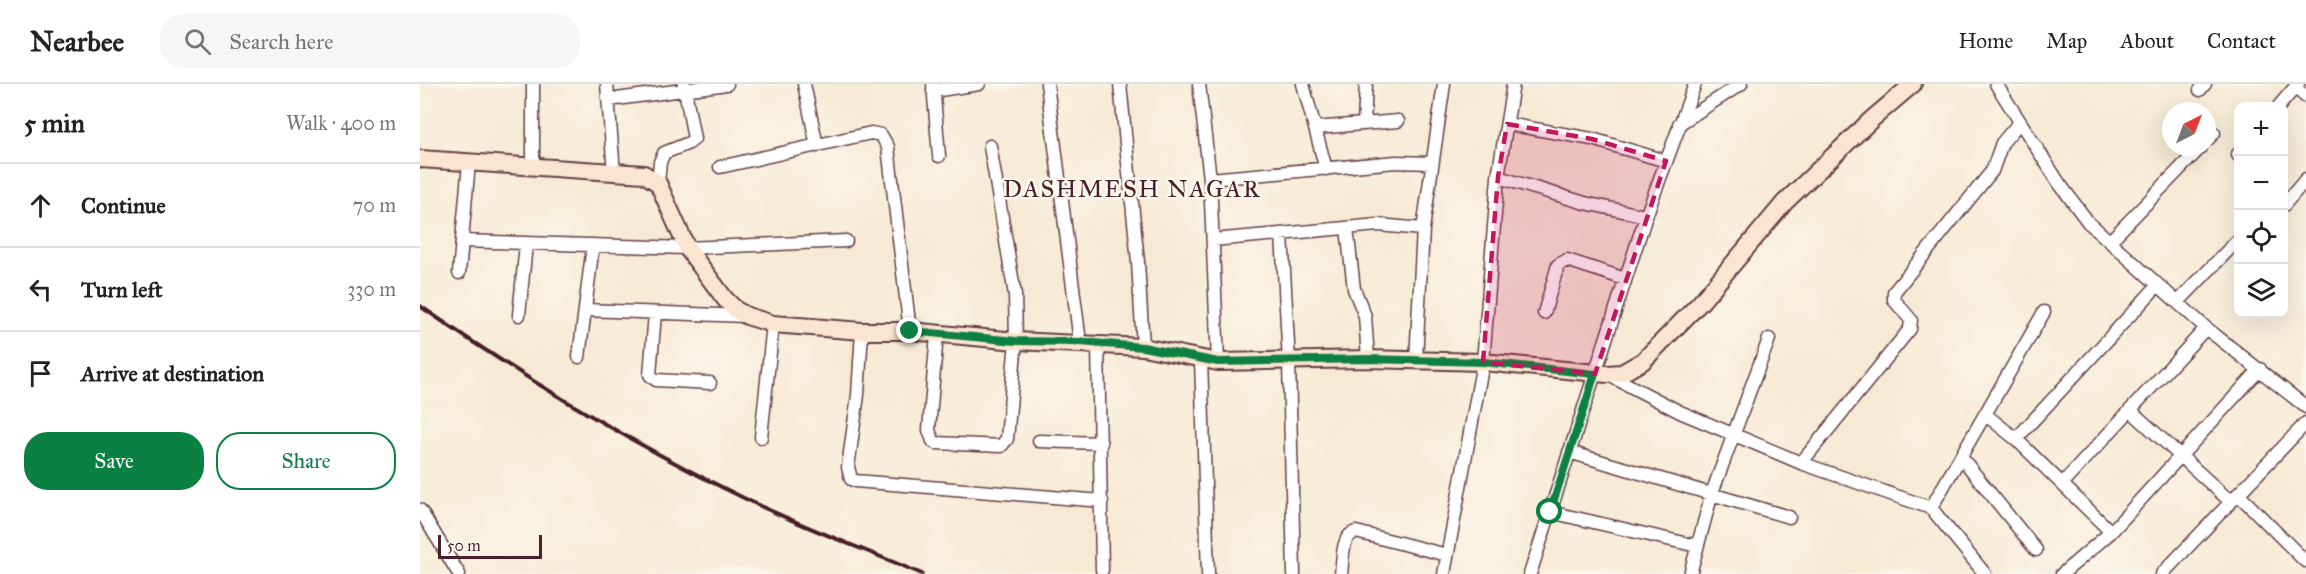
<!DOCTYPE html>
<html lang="en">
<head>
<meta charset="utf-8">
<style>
  :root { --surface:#fff; --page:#f6f6f6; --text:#222; --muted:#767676; --line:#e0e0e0; --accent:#0b8043 }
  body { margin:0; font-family:"IM FELL Great Primer",serif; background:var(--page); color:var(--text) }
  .controls { position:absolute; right:18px; top:18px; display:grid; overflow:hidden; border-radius:12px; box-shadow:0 6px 24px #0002 }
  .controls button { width:54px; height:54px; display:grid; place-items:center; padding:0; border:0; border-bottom:2px solid var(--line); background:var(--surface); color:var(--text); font:30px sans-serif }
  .compass { position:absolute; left:1742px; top:18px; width:54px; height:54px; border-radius:50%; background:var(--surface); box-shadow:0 6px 24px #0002; rotate:42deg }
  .scale { position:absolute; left:18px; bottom:15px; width:104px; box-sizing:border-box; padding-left:6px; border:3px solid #4a1f2b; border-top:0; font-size:16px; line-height:21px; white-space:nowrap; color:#4a1f2b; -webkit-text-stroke:4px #fbf7ec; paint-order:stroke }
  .stop { position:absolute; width:18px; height:18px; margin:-14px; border:4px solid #0b8043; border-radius:50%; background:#fff }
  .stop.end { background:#0b8043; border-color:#fff; box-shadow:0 2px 6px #0008 }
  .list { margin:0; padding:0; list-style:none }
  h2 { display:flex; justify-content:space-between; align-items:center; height:78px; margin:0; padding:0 24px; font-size:26px }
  h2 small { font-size:20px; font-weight:400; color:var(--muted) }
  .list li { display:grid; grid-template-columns:39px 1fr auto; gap:18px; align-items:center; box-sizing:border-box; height:84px; padding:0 24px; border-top:2px solid var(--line) }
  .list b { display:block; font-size:22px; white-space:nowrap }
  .list em { font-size:20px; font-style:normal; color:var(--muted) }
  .actions { display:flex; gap:12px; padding:18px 24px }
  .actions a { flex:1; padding:14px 0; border:2px solid var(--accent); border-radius:24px; text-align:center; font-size:21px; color:var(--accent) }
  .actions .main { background:var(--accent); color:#fff }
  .icon { flex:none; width:33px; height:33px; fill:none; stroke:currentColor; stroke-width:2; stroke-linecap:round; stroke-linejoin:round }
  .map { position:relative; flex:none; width:1886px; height:490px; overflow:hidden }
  header { display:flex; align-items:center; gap:36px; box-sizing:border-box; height:84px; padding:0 30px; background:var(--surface); border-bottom:2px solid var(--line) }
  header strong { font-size:28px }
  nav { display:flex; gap:33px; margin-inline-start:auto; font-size:21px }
  .search { width:420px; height:54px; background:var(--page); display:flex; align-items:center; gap:15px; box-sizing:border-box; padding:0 21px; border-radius:24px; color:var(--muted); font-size:22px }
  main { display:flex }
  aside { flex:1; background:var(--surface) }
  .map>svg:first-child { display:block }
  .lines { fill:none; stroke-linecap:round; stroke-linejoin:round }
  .street-casing { stroke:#643d44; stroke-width:15 }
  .secondary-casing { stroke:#643d44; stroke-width:20 }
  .street { stroke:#fff; stroke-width:12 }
  .secondary { stroke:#fce5d0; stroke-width:16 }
  .rail { stroke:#4a1f2b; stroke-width:4 }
  .route { stroke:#0b8043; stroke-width:8 }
  .marked { fill:#c2185b; fill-opacity:0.2; stroke:#c2185b; stroke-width:4.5; stroke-dasharray:12 8; stroke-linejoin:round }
  .labels { text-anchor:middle; stroke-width:5; stroke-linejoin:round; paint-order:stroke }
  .neighbourhood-label { font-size:24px; letter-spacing:1.5px; fill:#4a1f2b; stroke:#fbf7ec }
</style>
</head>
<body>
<header>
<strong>Nearbee</strong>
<div class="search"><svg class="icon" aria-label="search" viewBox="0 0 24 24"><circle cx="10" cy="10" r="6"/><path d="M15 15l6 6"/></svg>Search here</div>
<nav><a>Home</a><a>Map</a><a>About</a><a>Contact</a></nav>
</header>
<main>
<aside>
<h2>5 min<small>Walk · 400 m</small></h2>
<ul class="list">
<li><svg class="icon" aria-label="ahead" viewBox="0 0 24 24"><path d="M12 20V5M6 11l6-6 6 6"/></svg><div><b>Continue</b></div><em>70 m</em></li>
<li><svg class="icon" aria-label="left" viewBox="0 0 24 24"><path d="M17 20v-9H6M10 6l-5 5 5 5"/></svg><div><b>Turn left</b></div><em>330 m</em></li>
<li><svg class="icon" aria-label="arrive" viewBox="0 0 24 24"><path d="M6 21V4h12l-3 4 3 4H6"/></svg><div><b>Arrive at destination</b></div></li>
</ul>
<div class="actions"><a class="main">Save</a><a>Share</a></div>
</aside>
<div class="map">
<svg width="1886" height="490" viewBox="0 0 1886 490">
  <rect width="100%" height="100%" fill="#fbf7ec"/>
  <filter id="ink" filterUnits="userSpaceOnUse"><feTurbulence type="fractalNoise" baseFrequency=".0167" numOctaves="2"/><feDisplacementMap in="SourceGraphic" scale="12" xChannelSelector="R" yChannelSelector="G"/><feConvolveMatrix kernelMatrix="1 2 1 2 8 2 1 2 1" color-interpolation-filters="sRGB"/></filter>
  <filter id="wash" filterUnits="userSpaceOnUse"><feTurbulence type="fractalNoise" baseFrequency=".008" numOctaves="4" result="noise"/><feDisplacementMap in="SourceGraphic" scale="24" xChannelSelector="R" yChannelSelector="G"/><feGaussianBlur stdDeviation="1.35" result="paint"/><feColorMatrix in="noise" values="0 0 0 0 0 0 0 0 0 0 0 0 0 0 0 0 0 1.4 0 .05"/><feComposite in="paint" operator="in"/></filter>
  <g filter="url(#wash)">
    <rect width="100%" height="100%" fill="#f6ead4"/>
  </g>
  <g filter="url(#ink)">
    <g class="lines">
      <g class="street-casing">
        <path id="street" d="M187,0L194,89
          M384,0L397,62
          M513,0L519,72
          M627,0L660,258
          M700,0L718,178L723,263
          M779,0L790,95L798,278
          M883,0L906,85
          M1576,0L1639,99L1668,138L1786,244L1886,323
          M1875,3L1886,13
          M1780,6L1785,0
          M513,7L559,0
          M189,16L307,0
          M1859,22L1878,0
          M944,39L946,0
          M1087,40L1172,55L1246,77
          M1259,40L1321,0
          M895,44L978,37
          M1787,56L1794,49
          M1818,71V70
          M300,83L451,49L461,51L468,63L490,247
          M113,84V0
          M1078,93L1165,119L1226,132
          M790,95L976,78L1012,79
          M238,99L240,78L244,69L269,59L274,55L264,0
          M1864,121L1886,95
          M927,144L934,205L945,232L948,275
          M862,150L869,278L874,490
          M793,156L958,141L1003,145
          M42,157L267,164L426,157
          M1690,157L1781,63
          M39,189L49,79
          M1758,218L1818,156
          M165,226L326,232
          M235,229L230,291L236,296L290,299
          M1124,229L1138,181L1147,176L1205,195
          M99,231L106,160
          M442,247L438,311L428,383L431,395L435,397L682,417
          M517,250L509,346L513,357L516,359L581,362L587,355L596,257L595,211L570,62
          M678,259L682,486
          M159,273L173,161
          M781,275L788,490
          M996,276L1003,145L1024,0
          M1187,290L1260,328L1381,379L1511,424L1565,490
          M1710,326L1811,418
          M1566,331L1596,355L1691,448
          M341,353L353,240
          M1596,355L1738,201
          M619,357L681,359
          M1149,368L1369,433
          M1541,373L1616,466
          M1381,379L1490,245L1491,236L1474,216V208L1572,87L1582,59L1599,39
          M1642,400L1786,244
          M1818,410L1885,477
          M1511,424L1624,228
          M0,426L39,490
          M1130,428L1277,462
          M921,490C923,477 921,451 936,448L1027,471
          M1024,490L1063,278L1078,93L1093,0
          M1110,490L1226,132L1275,0
          M1270,490L1292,409L1349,255
          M1642,490L1691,448L1840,285
          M1742,490L1886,339"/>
      </g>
      <g class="secondary-casing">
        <path id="secondary" d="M0,75L224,90L238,99L267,164L305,215L316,226L327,232L353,240L442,247H490L596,257L723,263L798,278L948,275L1063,278L1187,290L1202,289L1223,277L1280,219L1365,118L1452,35L1493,0"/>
      </g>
      <use href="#street" class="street"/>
      <use href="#secondary" class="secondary"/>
      <path class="rail" d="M0,222C106,296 217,363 334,419C388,445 446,466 502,490"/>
    </g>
  </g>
  <g class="lines" filter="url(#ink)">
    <path class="route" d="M490,247L596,257L660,258L723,263L798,278L948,275L1063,278L1175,290L1130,428"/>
  </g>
  <path class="marked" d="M1087,40L1172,55L1246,77L1175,290L1063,278L1078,93Z"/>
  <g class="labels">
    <g class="neighbourhood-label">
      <text x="712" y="113">DASHMESH NAGAR</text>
    </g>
  </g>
</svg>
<div class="controls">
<button>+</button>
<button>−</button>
<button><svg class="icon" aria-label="locate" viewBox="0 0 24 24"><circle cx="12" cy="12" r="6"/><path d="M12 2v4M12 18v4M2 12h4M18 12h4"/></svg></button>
<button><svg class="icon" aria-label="layers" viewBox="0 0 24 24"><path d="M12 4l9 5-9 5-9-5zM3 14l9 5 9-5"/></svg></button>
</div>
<svg class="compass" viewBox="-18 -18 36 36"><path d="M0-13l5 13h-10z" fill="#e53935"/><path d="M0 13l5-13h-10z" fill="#767676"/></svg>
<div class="scale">50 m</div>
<div class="stop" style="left:1130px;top:428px"></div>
<div class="stop end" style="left:490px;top:247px"></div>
</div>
</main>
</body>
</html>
